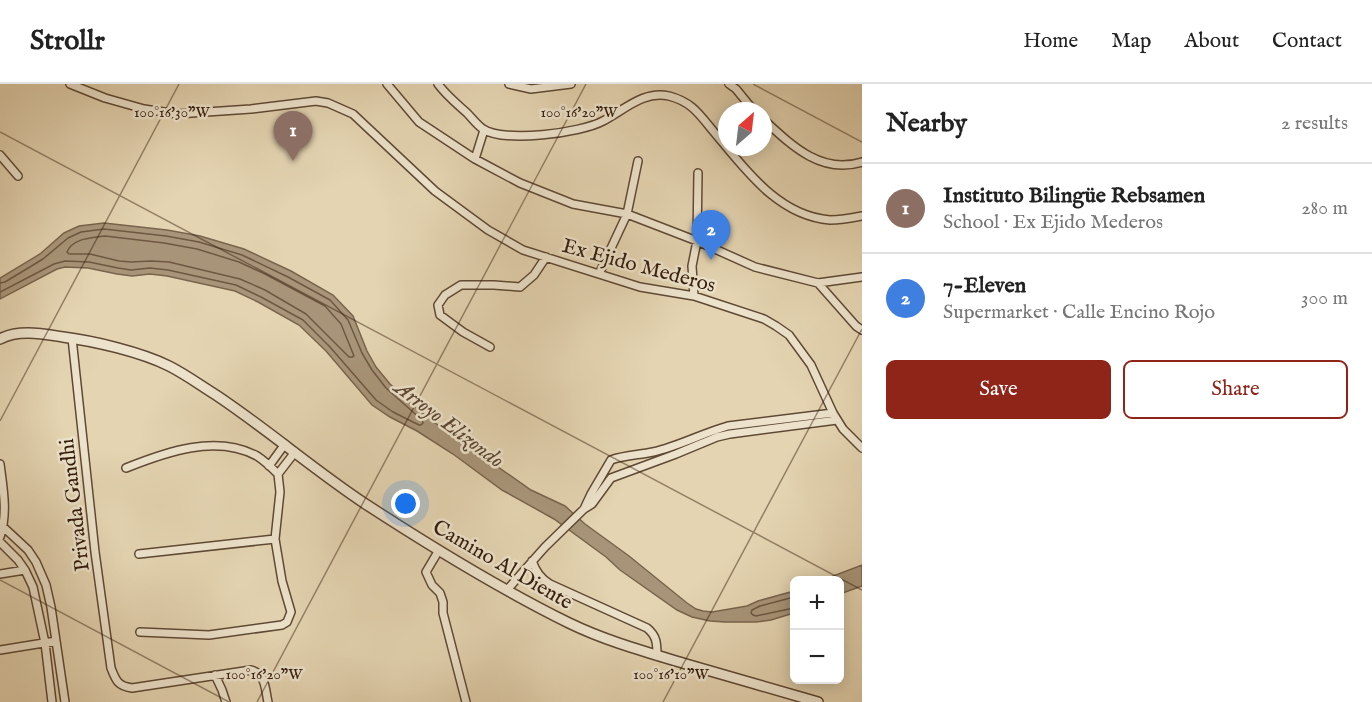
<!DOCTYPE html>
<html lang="en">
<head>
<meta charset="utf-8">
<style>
  :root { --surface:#fff; --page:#f2f2f2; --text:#222; --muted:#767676; --line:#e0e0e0; --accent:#8f2418 }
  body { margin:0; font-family:"IM FELL English",serif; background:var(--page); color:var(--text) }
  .controls { position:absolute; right:18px; bottom:18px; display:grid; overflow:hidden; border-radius:9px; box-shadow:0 3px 15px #0003 }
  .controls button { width:54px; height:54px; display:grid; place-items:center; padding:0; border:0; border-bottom:2px solid var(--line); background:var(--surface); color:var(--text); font:30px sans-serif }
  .compass { position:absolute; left:718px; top:18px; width:54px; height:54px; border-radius:50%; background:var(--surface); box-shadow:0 3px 15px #0003; rotate:28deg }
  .you { position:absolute; left:406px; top:420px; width:21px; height:21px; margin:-15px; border:4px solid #fff; border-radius:50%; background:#1a73e8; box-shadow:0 0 0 9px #1a73e833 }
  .badge { display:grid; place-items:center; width:39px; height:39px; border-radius:50%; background:var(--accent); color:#fff; font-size:20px; font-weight:700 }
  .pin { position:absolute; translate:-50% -50px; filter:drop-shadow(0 2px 3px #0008) }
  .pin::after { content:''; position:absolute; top:32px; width:21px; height:18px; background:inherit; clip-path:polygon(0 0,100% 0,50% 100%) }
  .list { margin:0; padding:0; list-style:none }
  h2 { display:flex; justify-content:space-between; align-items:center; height:78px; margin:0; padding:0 24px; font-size:26px }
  h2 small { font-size:20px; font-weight:400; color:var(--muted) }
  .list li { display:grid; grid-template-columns:39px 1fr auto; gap:18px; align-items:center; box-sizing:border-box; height:90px; padding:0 24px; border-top:2px solid var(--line) }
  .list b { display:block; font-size:22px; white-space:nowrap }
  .list p { margin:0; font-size:20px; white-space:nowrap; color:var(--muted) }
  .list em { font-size:20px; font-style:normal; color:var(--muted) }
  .actions { display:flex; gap:12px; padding:18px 24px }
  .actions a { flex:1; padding:14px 0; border:2px solid var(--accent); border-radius:9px; text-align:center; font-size:21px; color:var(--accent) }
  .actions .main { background:var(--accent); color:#fff }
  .map { position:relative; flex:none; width:862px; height:618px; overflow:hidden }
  header { display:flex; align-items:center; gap:36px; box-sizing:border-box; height:84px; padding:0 30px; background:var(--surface); border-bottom:2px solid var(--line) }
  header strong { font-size:28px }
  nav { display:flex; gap:33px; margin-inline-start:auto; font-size:21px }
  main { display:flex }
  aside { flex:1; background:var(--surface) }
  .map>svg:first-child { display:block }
  .water { fill:#a89579; stroke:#79644d; stroke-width:1.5 }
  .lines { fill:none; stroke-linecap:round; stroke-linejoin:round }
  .shore { stroke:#6e5842; stroke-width:1.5 }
  .minor-casing { stroke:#5f4935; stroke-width:10 }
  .tertiary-casing { stroke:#5f4935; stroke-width:12 }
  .minor { stroke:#ede3cc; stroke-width:7 }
  .tertiary { stroke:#ede3cc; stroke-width:9 }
  .ticks { fill:none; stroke:#331b0c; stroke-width:1.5; stroke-opacity:0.45 }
  .labels { text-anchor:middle; stroke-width:5; stroke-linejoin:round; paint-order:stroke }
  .street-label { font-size:21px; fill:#331b0c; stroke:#ede3cc }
  .water-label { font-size:22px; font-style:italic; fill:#5c4632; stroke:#ede3cc }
  .ticks-label { font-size:15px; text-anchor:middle; fill:#331b0c; stroke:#ede3cc; stroke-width:5; stroke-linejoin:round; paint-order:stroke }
</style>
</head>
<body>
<header>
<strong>Strollr</strong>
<nav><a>Home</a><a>Map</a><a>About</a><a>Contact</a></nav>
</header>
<main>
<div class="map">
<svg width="862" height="618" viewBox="0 0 862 618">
  <rect width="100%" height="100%" fill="#e4d4b1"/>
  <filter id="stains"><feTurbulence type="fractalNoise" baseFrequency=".00333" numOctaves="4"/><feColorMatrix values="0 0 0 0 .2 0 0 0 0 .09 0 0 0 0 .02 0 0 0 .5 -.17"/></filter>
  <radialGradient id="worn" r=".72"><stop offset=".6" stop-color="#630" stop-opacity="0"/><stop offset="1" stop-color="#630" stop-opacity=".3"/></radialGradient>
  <path class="water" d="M104,139L167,146L200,152L244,165L291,187L333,211L353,232L367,267L376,283L390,300L410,318L431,336L531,406L565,422L585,440L629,472L687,519L696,525L703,527L712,528L747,522L758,517L794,507V529L771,536L756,538H725L710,537L692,533L677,526L620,486L606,473L554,435L502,406L453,370L417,347L390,333L372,321L326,267L299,241L258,218L235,207L167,192L150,190L132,192L117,190L88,184L65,183L57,185L0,215V194L40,170L64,149L79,142Z
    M862,481V502L840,510V496H823Z"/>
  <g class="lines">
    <path class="shore" d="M105,152L164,159L197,165L239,178L265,190L325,222L341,240L354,272L352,273H349L306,230L265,206L240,195L169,178L151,177L131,178L119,177L90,170H69L67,168C73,154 91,154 105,152Z
      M0,199L5,198L43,175L68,154L81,148L104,145L166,152L199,158L242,171L288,193L330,216L348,236L362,269L372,286L386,304L422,336L423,339L421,341H419L393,328L376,316L330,263L303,236L261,213L236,201L168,186L150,184L131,186L118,184L89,178L65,177L54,180L0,208
      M794,513L760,522L752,526L751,529L753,531L756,532L794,524"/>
    <g class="minor-casing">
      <path id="minor" d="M70,0L105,14L144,25L177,30L251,25L316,17L328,19L353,30L435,107L488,146L523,166L640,203L694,212L764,235L776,242L789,251L811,281L833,329L843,345L862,364
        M387,0L419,38L475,75L520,99L573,120L627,130L697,157L755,183L818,199L862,193
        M438,0C446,11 457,20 467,29C472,34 477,41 483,45C504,59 581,49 603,37C624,26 644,6 669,12C692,18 699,30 714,48C745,85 778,132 830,136C841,136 852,134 862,132
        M509,0L531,5L571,0
        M729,0L736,5L754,27
        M763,35C791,61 821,91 862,78
        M0,71L18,92
        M475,75L484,46
        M599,190L627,130L638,77
        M818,199L856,242L862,246
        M694,212L692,182L697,157L698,89
        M72,254L95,468L111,584C116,597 118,602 132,604L251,586C266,590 265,605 268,618
        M490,263L463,248L440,231L438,221L445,211L461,201H494L520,203L534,191L546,173
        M0,380C3,404 8,429 0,453
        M269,382L285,360
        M126,384C166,368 216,350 257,372C265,377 272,384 278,390
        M278,390L295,368
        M584,425L591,410L611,376C625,371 639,371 653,368C679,362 703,349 728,342L833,329
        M0,440L28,466L36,478L46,501L51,523L65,618
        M0,458L18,476L25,486L33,503L45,559L52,618
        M439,466L426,488L432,501L440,509L443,518V529L466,618
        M139,470L275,455
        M532,477C536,487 540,494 550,500L647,544C657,552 657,560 657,572
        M0,490L25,486
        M507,506L545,463L584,425L592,420L611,394L676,370L717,353L730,350L837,336
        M140,548L209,551L282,541L287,538L291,528L282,497L275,455L280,408L278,390
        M0,566L56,557
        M215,591L222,606L226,618"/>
    </g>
    <g class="tertiary-casing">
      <path id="tertiary" d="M0,255C19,245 43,250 63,253C94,257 141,268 169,282C185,290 200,301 216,311C267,345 313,385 364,419C430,462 498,504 569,539C606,557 646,568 686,580C730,593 774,605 818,618"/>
    </g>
    <use href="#minor" class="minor"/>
    <use href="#tertiary" class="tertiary"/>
  </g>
  <path class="ticks" d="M753,0L862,58M0,48L862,506M0,337L179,0M0,496L229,618M257,618L586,0M663,618L862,245"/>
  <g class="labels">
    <g class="street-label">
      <text transform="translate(639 181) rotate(15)" y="7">Ex Ejido Mederos</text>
      <text transform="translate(74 421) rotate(-97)" y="7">Privada Gandhi</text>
      <text transform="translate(503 480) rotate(30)" y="7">Camino Al Diente</text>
    </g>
    <g class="water-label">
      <text transform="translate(450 339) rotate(37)" y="8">Arroyo Elizondo</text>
    </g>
  </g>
  <g class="ticks-label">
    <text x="172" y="33">100°16'30"W</text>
    <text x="579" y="33">100°16'20"W</text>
    <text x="264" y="595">100°16'20"W</text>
    <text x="671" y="595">100°16'10"W</text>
  </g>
  <rect width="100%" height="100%" filter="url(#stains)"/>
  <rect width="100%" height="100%" fill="url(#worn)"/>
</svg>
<div class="controls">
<button>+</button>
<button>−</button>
</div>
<svg class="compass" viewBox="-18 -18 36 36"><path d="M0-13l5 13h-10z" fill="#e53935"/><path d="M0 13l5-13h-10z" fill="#767676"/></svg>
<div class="you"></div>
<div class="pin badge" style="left:293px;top:77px;background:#8d6e63">1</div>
<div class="pin badge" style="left:711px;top:176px;background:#3f7fe0">2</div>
</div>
<aside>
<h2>Nearby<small>2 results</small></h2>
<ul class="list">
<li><span class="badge" style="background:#8d6e63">1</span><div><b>Instituto Bilingüe Rebsamen</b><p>School · Ex Ejido Mederos</p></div><em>280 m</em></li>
<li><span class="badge" style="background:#3f7fe0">2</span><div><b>7-Eleven</b><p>Supermarket · Calle Encino Rojo</p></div><em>300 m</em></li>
</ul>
<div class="actions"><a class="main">Save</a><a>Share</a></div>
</aside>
</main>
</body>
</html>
